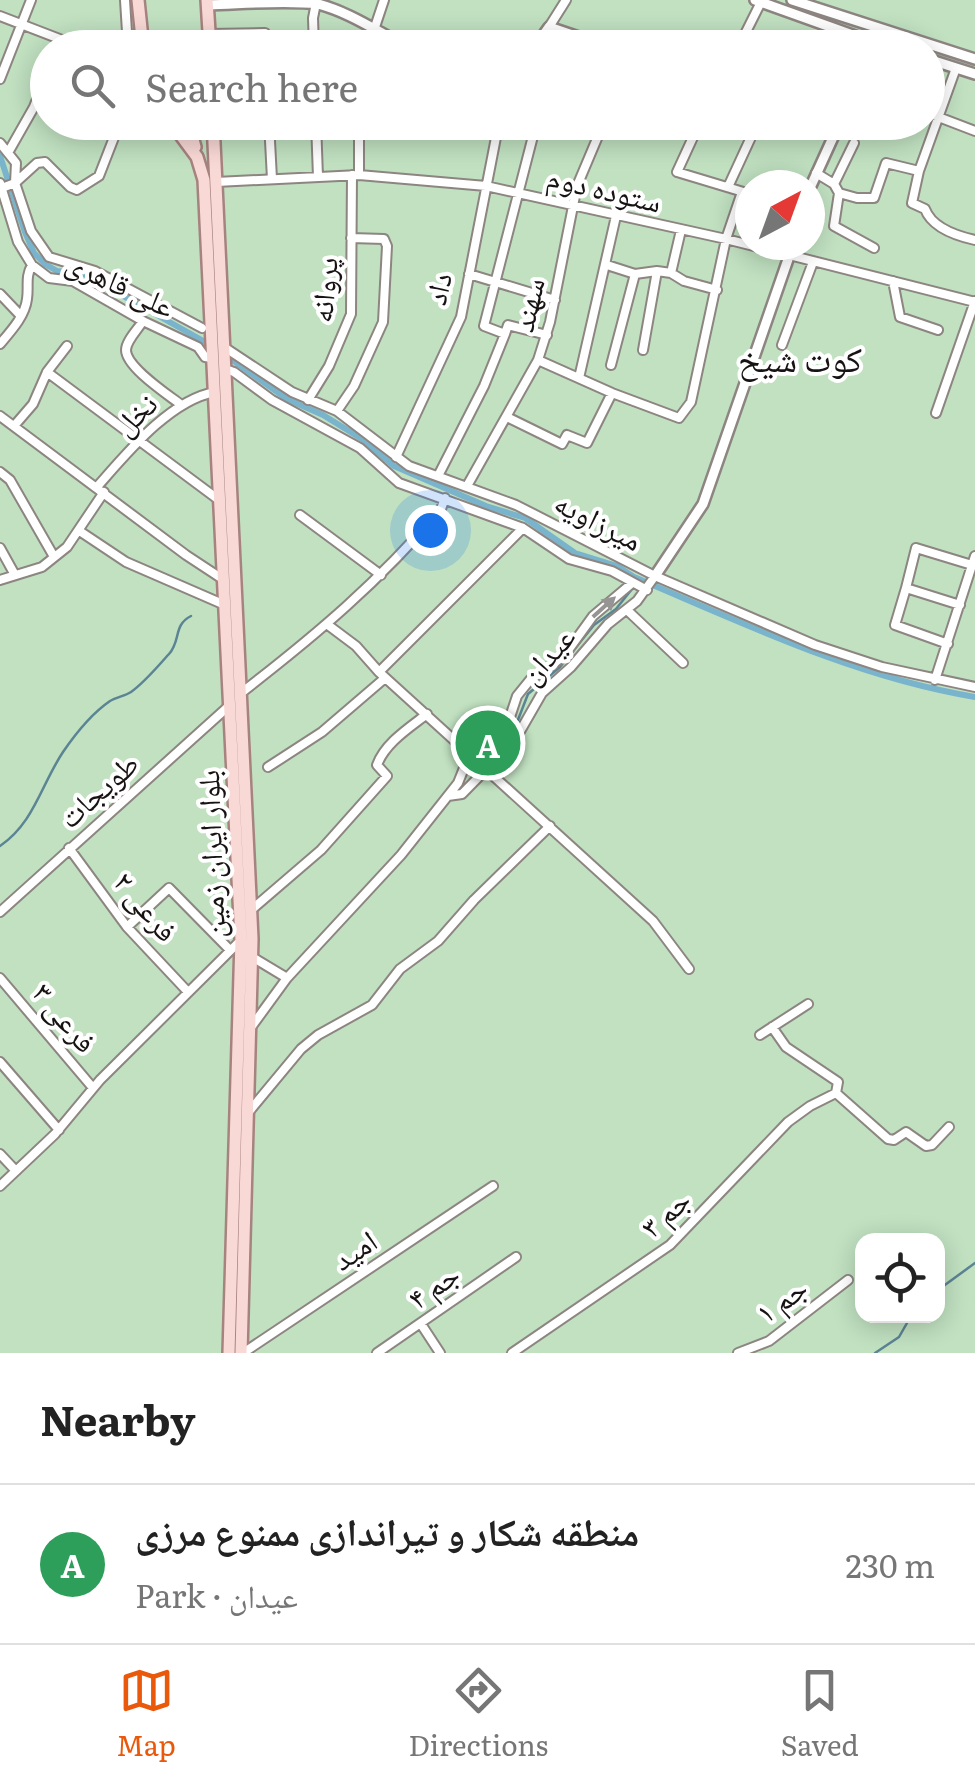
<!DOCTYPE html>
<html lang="en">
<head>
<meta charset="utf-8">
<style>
  :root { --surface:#fff; --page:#f6f6f6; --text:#222; --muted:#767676; --line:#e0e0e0; --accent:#ea580c }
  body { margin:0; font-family:Literata,"Noto Naskh Arabic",serif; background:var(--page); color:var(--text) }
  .controls { position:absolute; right:30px; bottom:30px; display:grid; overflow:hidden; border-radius:20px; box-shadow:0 5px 25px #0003 }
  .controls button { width:90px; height:90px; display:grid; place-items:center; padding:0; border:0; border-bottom:2px solid var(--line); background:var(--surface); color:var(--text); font:50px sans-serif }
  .compass { position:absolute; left:735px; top:170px; width:90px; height:90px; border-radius:50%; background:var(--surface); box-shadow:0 5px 25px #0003; rotate:41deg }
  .you { position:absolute; left:430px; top:530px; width:35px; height:35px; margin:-25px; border:8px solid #fff; border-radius:50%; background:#1a73e8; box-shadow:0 0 0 15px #1a73e833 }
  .badge { display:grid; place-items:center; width:65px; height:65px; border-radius:50%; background:var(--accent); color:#fff; font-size:32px; font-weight:700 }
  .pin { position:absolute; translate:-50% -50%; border:5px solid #fff; box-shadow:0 2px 10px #0006 }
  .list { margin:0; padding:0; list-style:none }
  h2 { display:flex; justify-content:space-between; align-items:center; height:130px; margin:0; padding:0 40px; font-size:42px }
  h2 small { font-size:32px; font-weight:400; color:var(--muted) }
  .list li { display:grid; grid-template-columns:65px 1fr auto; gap:30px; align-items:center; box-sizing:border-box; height:160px; padding:0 40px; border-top:2px solid var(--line) }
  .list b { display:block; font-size:38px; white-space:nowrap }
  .list p { margin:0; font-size:32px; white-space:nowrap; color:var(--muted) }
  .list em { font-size:32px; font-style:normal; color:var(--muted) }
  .icon { flex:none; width:55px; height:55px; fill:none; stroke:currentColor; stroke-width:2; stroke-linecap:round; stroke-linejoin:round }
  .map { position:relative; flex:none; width:975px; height:1353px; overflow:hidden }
  .search { position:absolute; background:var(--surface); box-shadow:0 5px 25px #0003; left:30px; right:30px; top:30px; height:110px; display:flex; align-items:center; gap:25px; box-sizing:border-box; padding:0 35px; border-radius:55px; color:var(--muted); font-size:38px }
  .sheet { height:290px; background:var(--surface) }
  nav { display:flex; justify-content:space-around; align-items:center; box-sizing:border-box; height:140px; border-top:2px solid var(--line); background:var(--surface); font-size:28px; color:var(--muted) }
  nav a { display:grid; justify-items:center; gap:5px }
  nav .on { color:var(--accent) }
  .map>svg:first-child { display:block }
  .green { fill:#c1e1c1; fill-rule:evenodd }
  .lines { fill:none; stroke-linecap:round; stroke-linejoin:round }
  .stream { stroke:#5b8494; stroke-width:2.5 }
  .canal { stroke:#79b4cc; stroke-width:6 }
  .minor-casing { stroke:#8d8581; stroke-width:12 }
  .tertiary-casing { stroke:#8d8581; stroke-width:14 }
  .primary-casing { stroke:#a78380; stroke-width:16 }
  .minor { stroke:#fff; stroke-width:8 }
  .tertiary { stroke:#fff; stroke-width:9 }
  .primary { stroke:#f9d9d6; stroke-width:11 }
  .oneway { fill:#969594 }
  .labels { text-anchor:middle; stroke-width:8; stroke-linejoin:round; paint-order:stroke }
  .street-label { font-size:30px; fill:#161312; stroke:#fff }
  .quarter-label { font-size:35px; fill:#161312; stroke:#fff }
</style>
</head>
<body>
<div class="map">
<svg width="975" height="1353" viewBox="0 0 975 1353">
  <rect width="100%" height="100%" fill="#fff9f7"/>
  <path class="green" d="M0,0H975V1353H0ZM48,48H928V122H48ZM750,185H810V245H750ZM862,1240H938V1316H862Z"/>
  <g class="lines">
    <path class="stream" d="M483,759L516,725L528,694L560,667L594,625L616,609L640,579
      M0,846C34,823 41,785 63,752C76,733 91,714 110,701C117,697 125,696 131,692C145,682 158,666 169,654C181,641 173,625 191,616
      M938,1290L975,1263
      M875,1353L899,1337L911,1316"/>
    <path class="canal" d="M0,156L25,232L34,253L45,264L57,271L84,274L214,347
      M224,354L287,399L323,415L362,439L394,466L486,506L525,518L575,553L617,566L634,577C745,624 855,677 975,697"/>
    <g class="minor-casing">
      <path id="minor" d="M125,0L128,48
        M0,16L83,48
        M549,27L566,0
        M210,34L265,33L266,48
        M744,37L769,48
        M314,48L313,18L316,3
        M368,48L384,0
        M738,48L761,2
        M0,79L31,0
        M928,113L975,131
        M269,122L272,179
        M316,122L318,177
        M359,122V175
        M481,122L496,129
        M700,122L677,172L750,194
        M0,143L16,163L15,183L37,163L45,162L70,187L77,190L99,176L120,122
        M9,151L34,107L48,71
        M919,171L956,68
        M816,173L834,184L839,193L857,198H874L886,163L919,171L912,203L925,209C932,228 957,236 975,240
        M216,182L359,175L486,186L726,239L975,302
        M0,183L18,242L32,265L49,278L73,281L143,321L198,347L205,357L212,358
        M834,184L854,143
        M728,187L758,122
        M2,188L15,183L31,231L49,257L95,271L202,328
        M839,193L834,226L874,248
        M607,265L635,274L657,271L671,273L684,281L717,290
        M671,273L681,230
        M469,274L555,300
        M893,281L900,317L938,330
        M0,294L21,316
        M143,321C138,329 126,341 126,350C126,367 167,394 180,404
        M505,334L508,325L547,335
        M0,344C11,331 25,316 27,299C29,286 25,277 32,265
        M782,345L813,262
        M67,346L47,372L219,500
        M224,347L292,392L337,411L409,466L516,505L655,576L815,645L882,667L975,687
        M643,350L657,271
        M538,360L612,393L679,418L691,402L726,239L742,192
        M611,365L635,274
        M225,369L234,372L272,400L360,448L399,483L523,528L569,559L612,571L647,590
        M579,378L616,216
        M308,400L329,366L351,314L352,175
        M337,411L354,386L383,322L387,246L384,239L351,238
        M936,413L975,301
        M0,416L186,555L224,580
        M507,417L562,444L567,435L587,443L612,393
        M14,426L33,404L47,372
        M396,457L461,317L499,122
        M0,472L10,480L53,555
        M438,476L484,386L505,334L484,326L533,136
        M467,486L538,360L550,322L577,186L604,122
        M97,487C127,453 170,400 215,392
        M300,515L381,575
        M81,532L126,562L225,605
        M0,548L15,575
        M0,580L42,567L67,547L104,492
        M906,588L916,548L972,565
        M627,610L683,663
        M328,625L356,646L379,672L653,921L689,969
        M948,644L895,625L906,588L960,605
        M379,672L523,528
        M935,680L975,556
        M241,693C316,635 379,582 441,509L445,498
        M268,767L322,732L385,678
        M448,796L462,794L515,740L542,693L571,667L608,624L637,601L655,576
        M69,848L127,927L188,992
        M250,911L321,850L387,776L377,765C385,743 409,728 427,714
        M0,912L230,705
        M127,927L169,888L230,950
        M252,957L287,978L252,1026
        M0,978L93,1088
        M287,978L401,855L458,783L464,768L508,723L517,696L530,680L564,656L593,616L631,584
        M772,1027L786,1047L838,1082L836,1093L888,1139L894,1140L906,1132L926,1146L932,1145L949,1127
        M760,1035L808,1004
        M0,1062L59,1130
        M247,1114L301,1049L318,1035L372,1005L400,969L438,941L474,900L550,826
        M0,1154L16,1171
        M0,1186L55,1134L100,1080L241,940
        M421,1324L440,1353
        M243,1353L493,1186
        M377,1353L516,1257
        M512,1353L670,1245L788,1122L810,1106L836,1093
        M738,1353L769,1341L848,1280"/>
    </g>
    <g class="tertiary-casing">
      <path id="tertiary" d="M755,0L889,48
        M792,0L975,59
        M208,5C243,4 284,0 318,4C352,13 379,33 410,48
        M534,48L549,27L611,48
        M928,59L975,74
        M804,122L835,135
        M810,188L840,122
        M655,576L703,504L793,245"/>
    </g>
    <g class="primary-casing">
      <path id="primary" d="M138,0L143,48
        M207,0L210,48
        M171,122L197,157L204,180L241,940L229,1353
        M213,122L252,939L241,1353
        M195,147L192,136L197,130L213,132"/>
    </g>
    <use href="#minor" class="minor"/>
    <use href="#tertiary" class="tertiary"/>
    <use href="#primary" class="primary"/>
  </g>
  <defs><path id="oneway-solid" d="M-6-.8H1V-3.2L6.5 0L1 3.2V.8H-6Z" transform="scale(2.5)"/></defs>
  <use class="oneway" href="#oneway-solid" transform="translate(604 607) rotate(-42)"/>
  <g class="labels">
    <g class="street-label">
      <text transform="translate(604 190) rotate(13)" y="10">ستوده دوم</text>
      <text transform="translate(120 285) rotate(25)" y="10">علی قاهری</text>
      <text transform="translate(439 289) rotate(-77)" y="10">داد</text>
      <text transform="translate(325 290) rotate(-85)" y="10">پروانه</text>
      <text transform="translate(529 305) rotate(-77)" y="10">سهند</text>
      <text transform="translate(136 415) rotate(-43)" y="10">نخل</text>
      <text transform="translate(598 522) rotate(27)" y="10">میرزاویه</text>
      <text transform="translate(548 656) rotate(-48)" y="10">عیدان</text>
      <text transform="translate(99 791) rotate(-42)" y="10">طویجات</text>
      <text transform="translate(212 854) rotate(-92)" y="10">بلوار ایران زمین</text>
      <text transform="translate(145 907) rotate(50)" y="10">فرعی ۲</text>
      <text transform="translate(64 1018) rotate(50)" y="10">فرعی ۳</text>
      <text transform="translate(666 1214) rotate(-42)" y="10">جم ۳</text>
      <text transform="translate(355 1251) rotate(-34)" y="10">امید</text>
      <text transform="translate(434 1287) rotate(-35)" y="10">جم ۴</text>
      <text transform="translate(782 1301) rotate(-36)" y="10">جم ۱</text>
    </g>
    <g class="quarter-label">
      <text x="800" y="372">کوت شیخ</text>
    </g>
  </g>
</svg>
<div class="controls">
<button><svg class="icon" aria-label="locate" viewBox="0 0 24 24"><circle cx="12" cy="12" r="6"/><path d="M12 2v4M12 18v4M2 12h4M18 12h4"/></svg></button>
</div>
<svg class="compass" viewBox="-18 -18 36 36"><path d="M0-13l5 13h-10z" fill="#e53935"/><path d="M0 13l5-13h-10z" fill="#767676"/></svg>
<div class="you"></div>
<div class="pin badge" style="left:488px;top:743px;background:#2e9e5b">A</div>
<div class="search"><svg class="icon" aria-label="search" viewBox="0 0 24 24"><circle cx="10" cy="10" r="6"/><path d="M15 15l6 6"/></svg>Search here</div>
</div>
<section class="sheet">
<h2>Nearby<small></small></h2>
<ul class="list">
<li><span class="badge" style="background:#2e9e5b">A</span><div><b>منطقه شکار و تیراندازی ممنوع مرزی</b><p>Park · عیدان</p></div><em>230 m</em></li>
</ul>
</section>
<nav>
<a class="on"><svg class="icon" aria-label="map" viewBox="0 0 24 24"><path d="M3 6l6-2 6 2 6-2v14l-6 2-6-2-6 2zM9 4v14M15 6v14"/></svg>Map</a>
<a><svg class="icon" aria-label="directions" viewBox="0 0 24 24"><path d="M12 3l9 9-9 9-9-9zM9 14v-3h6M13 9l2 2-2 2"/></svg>Directions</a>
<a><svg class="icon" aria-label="saved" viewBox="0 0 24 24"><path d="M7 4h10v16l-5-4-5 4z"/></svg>Saved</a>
</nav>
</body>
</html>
